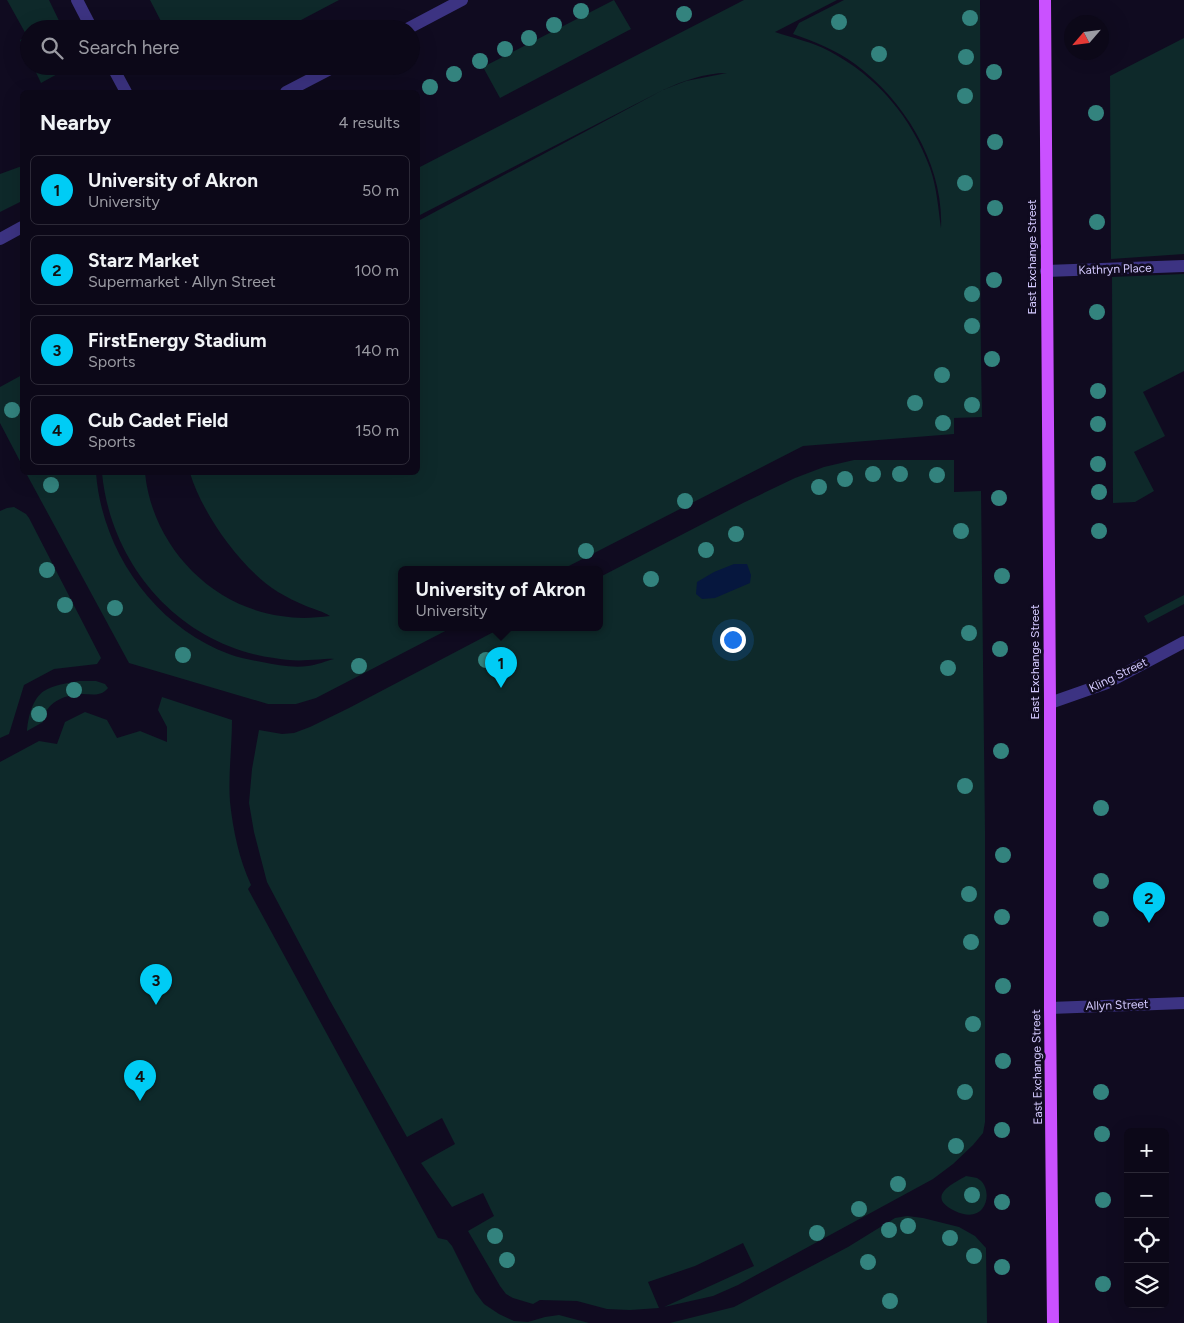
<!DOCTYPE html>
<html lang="en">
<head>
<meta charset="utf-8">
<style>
  :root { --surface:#0c0818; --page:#151121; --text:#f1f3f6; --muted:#9a9aa2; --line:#2c2937; --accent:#00ccf5 }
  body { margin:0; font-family:Figtree,sans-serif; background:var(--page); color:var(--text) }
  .controls { position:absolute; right:15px; bottom:15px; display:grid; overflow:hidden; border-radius:8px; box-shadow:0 5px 20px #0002 }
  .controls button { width:45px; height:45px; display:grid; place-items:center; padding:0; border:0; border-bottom:1px solid var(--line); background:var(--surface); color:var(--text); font:25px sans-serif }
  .compass { position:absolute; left:1064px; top:15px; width:45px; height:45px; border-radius:50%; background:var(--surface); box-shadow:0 5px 20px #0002; rotate:242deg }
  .you { position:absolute; left:732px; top:639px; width:18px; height:18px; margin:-12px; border:4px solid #fff; border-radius:50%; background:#1a73e8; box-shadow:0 0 0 8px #1a73e833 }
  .badge { display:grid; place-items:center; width:32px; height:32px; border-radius:50%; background:var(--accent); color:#111; font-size:16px; font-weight:700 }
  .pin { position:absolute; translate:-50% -41px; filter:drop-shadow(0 1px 2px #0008) }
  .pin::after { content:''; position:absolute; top:26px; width:18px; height:15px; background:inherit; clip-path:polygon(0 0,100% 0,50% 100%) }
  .popup { position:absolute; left:398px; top:566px; width:205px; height:65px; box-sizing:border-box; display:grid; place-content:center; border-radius:8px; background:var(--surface); filter:drop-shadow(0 1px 4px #0005); font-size:16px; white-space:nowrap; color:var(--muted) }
  .popup b { font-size:19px; color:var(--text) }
  .popup::after { content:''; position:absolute; left:50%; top:100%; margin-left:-10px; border:10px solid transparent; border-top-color:var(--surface) }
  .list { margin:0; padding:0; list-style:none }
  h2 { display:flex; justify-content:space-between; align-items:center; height:65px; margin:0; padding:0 20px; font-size:21px }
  h2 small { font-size:16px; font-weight:400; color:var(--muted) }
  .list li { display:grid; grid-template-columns:32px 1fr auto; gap:15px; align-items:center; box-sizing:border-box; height:70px; margin:0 10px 10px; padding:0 10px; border:1px solid var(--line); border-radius:8px }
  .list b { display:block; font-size:19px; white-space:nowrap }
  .list p { margin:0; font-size:16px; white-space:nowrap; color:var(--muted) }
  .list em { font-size:16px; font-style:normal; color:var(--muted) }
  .icon { flex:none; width:28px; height:28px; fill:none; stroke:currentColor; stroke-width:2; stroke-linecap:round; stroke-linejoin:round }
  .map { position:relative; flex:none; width:1184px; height:1323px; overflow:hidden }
  .search { position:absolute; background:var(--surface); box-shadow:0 5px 20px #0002; left:20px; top:20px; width:400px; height:55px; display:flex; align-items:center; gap:12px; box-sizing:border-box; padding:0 18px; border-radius:28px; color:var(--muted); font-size:19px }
  .panel { position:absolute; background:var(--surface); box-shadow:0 5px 20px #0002; left:20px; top:90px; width:400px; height:385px; border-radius:8px }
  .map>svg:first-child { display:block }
  .green { fill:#0e292a }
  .water { fill:#06173e }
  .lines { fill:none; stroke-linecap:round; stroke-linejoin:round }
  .service { stroke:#3c3382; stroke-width:12 }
  .minor { stroke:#3c3382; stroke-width:12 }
  .primary { stroke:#ca51ff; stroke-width:12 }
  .tree { fill:#33837e }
  .labels { text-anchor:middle; stroke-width:5; stroke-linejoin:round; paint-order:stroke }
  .street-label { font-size:12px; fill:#d4caff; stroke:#100b20 }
</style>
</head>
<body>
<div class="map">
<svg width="1184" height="1323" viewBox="0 0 1184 1323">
  <rect width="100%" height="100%" fill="#100b20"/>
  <path class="green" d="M7,0H49L63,29H29V58L20,40L27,36Z
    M150,0H339L284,29H238L236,23L225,29H165Z
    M614,0L631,29L500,98L483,67Z
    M744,0H837L775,32C793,38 812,42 829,51C877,76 912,118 930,168C937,188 938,208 941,228C944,165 905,101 855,64C836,50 815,42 793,34L799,23L844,0H980C981,139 979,278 982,417L954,418V434L803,446L563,569H402V627H453L316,698L296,704H268L129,663L26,473H96C102,551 154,626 229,654C239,658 251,660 262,662C277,665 293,668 308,666C317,665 326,661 334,659C327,658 317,660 308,660C297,661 285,660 274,658C180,645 111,566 102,473H145C152,544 209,606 281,616C298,619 314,618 330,616C324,612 314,609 306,606C296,602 287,597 278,592C241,569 202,513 190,473L418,472V221L663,90L686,81L727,73C704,73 683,81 663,90L418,216V168Z
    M1184,38V254L1111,259L1110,76Z
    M33,66H72L41,83Z
    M22,166V201L0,212V174Z
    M1184,274V371L1143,392L1165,436L1134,452L1154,491L1135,502L1113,503L1112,277Z
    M22,375V465L0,423V387Z
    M854,460H954V492L981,491L985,831V1122L983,1133L973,1145L953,1164L933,1179L738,1285L713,1296L664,1307L754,1266L743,1243L695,1266L648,1282L659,1308L630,1310L607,1309L577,1301L540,1300L533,1304L513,1298L506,1294L500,1286L468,1231L494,1216L483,1193L452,1207L421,1163L455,1144L442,1118L407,1137L329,999L267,882L254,832L249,803L252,769L259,730L282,734L294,733L310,727L349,708L503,627H600V577L743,503L795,478L824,467Z
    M14,507L26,514L29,518L101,658L97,664L54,669L24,685L9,734L0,738V511L7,508Z
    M1184,595V604L1148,623L1144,616Z
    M79,681H96L105,684L108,688C101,697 92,694 82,694C63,695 45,703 43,722L27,731C28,718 32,699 44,691C53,685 68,683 79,681Z
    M162,697L232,720C232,747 228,775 230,802C233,830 239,859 251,885L248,889L438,1238L447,1240L452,1246L475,1292L484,1304L499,1314L514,1321L528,1322L545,1317L559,1315L589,1323H0V762L39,741L57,744L65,722L85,712L107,720L117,738L140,731L167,742V727L158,710Z
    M966,1176C970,1177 974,1177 977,1178C995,1187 988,1227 955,1211C926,1197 950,1185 966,1176Z
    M907,1216L923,1218L959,1227L975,1236L986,1248L987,1323H670L734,1307L848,1247L895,1218Z"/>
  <path class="water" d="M734,564H747L751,575L750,583L715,598L702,599L696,594L697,582L714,572Z"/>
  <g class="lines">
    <path class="service" d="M1046,271L1184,266"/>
    <path class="minor" d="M77,0L92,29
      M407,29L462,0
      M112,66L126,92
      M286,92L336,66
      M0,239L22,227
      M1050,703L1107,683L1184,642
      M1050,1008L1184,1003"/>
    <path class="primary" d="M1045,0L1050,703V1008L1053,1323"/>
  </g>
  <g class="tree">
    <circle cx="581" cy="11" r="8"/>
    <circle cx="684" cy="14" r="8"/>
    <circle cx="970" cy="18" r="8"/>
    <circle cx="839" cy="22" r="8"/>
    <circle cx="554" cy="25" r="8"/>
    <circle cx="529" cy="38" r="8"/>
    <circle cx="505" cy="49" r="8"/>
    <circle cx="879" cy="54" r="8"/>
    <circle cx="966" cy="57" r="8"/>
    <circle cx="480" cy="61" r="8"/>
    <circle cx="994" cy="72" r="8"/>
    <circle cx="454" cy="74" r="8"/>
    <circle cx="430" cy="87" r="8"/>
    <circle cx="965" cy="96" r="8"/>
    <circle cx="1096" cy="113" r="8"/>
    <circle cx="995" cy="142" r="8"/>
    <circle cx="965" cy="183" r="8"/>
    <circle cx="995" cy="208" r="8"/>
    <circle cx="1097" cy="222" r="8"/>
    <circle cx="994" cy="280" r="8"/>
    <circle cx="972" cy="294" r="8"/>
    <circle cx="1097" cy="312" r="8"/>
    <circle cx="972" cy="326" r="8"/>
    <circle cx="992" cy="359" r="8"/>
    <circle cx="942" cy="375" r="8"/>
    <circle cx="1098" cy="391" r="8"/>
    <circle cx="915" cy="403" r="8"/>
    <circle cx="972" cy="405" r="8"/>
    <circle cx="12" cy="410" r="8"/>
    <circle cx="943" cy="423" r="8"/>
    <circle cx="1098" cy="424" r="8"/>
    <circle cx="1098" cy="464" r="8"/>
    <circle cx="873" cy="474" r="8"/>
    <circle cx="900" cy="474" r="8"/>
    <circle cx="937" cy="475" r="8"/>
    <circle cx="845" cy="479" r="8"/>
    <circle cx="51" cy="485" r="8"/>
    <circle cx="819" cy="487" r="8"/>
    <circle cx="1099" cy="492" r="8"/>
    <circle cx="999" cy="498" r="8"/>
    <circle cx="685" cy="501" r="8"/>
    <circle cx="961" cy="531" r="8"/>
    <circle cx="1099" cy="531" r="8"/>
    <circle cx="736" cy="534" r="8"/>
    <circle cx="706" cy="550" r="8"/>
    <circle cx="586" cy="551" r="8"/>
    <circle cx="47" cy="570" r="8"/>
    <circle cx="1002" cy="576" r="8"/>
    <circle cx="651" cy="579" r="8"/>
    <circle cx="65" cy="605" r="8"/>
    <circle cx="115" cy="608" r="8"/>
    <circle cx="969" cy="633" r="8"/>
    <circle cx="1000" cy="649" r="8"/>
    <circle cx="183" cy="655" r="8"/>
    <circle cx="486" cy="660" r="8"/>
    <circle cx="359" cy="666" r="8"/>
    <circle cx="948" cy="668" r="8"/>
    <circle cx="74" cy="690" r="8"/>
    <circle cx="39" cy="714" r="8"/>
    <circle cx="1001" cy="751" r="8"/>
    <circle cx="965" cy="786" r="8"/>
    <circle cx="1101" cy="808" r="8"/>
    <circle cx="1003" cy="855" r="8"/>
    <circle cx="1101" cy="881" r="8"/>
    <circle cx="969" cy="894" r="8"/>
    <circle cx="1002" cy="917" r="8"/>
    <circle cx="1101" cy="919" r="8"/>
    <circle cx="971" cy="942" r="8"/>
    <circle cx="1003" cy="986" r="8"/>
    <circle cx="973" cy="1024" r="8"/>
    <circle cx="1003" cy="1061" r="8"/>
    <circle cx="965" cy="1092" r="8"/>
    <circle cx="1101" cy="1092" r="8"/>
    <circle cx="1002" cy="1130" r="8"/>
    <circle cx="1102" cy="1134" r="8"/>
    <circle cx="956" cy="1146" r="8"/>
    <circle cx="898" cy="1184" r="8"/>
    <circle cx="972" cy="1195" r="8"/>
    <circle cx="1103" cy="1200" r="8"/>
    <circle cx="1002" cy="1202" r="8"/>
    <circle cx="859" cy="1209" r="8"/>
    <circle cx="908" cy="1226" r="8"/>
    <circle cx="889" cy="1230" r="8"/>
    <circle cx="817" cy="1233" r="8"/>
    <circle cx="495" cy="1236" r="8"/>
    <circle cx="950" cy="1238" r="8"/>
    <circle cx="974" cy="1256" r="8"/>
    <circle cx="507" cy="1260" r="8"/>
    <circle cx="868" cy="1262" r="8"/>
    <circle cx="1002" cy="1267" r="8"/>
    <circle cx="1103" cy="1284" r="8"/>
    <circle cx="890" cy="1301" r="8"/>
  </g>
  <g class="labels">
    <g class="street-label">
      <text transform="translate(1032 257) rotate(-90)" y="4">East Exchange Street</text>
      <text transform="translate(1115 269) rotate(-2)" y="4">Kathryn Place</text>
      <text transform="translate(1035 662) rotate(-90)" y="4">East Exchange Street</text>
      <text transform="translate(1118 675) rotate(-26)" y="4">Kling Street</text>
      <text transform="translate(1117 1005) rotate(-2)" y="4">Allyn Street</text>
      <text transform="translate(1037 1067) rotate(-91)" y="4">East Exchange Street</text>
    </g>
  </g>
</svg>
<div class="controls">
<button>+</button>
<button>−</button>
<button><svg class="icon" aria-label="locate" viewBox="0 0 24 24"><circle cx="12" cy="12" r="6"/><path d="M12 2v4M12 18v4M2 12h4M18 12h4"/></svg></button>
<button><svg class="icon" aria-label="layers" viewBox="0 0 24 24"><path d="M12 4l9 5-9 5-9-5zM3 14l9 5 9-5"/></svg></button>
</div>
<svg class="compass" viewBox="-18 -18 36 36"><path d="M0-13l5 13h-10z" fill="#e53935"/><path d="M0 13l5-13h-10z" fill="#9a9aa2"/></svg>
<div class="you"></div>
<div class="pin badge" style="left:501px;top:688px">1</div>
<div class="popup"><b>University of Akron</b>University</div>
<div class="pin badge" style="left:1149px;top:923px">2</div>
<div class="pin badge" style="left:156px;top:1005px">3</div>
<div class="pin badge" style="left:140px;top:1101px">4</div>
<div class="search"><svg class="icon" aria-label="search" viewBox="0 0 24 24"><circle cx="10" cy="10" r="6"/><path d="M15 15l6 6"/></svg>Search here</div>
<section class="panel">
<h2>Nearby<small>4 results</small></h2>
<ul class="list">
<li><span class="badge">1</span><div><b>University of Akron</b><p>University</p></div><em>50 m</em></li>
<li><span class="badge">2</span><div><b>Starz Market</b><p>Supermarket · Allyn Street</p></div><em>100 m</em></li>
<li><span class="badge">3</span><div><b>FirstEnergy Stadium</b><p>Sports</p></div><em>140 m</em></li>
<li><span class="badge">4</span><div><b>Cub Cadet Field</b><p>Sports</p></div><em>150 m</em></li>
</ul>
</section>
</div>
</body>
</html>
